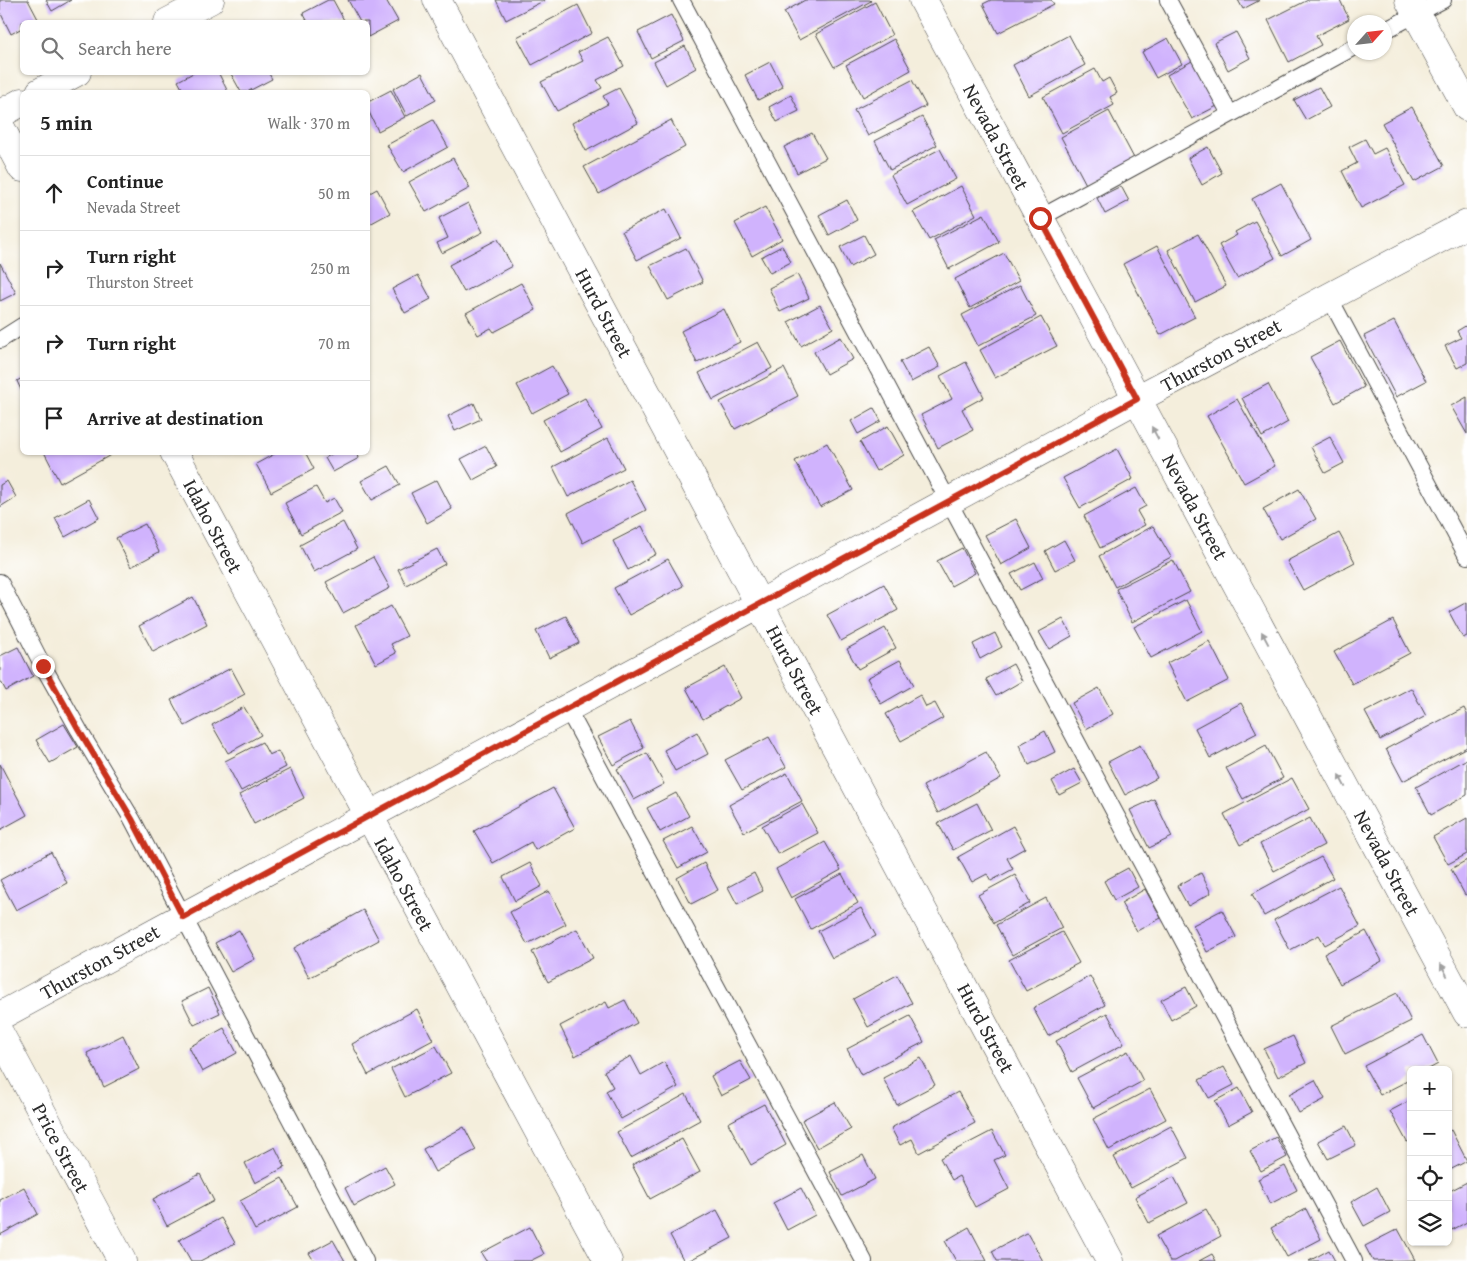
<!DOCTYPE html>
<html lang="en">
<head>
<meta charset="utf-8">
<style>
  :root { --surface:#fff; --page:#f2f2f2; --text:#222; --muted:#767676; --line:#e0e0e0 }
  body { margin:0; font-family:"Gentium Book Plus",serif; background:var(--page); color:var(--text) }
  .controls { position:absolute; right:15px; bottom:15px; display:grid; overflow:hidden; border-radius:8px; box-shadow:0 1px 4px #0004 }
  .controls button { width:45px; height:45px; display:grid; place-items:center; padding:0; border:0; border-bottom:1px solid var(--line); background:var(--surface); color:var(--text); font:25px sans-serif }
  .compass { position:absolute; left:1347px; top:15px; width:45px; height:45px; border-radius:50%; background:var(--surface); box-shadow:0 1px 4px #0004; rotate:63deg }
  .stop { position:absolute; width:15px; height:15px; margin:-11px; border:4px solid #c8321e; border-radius:50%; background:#fff }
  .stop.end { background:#c8321e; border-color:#fff; box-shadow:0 1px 5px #0008 }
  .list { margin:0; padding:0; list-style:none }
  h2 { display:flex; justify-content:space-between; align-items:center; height:65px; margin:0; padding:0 20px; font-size:21px }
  h2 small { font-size:16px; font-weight:400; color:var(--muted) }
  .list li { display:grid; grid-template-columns:32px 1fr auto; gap:15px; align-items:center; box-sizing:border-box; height:75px; padding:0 20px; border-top:1px solid var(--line) }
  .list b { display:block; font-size:19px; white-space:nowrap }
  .list p { margin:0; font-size:16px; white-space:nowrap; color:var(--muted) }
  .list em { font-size:16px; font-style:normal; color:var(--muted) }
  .icon { flex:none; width:28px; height:28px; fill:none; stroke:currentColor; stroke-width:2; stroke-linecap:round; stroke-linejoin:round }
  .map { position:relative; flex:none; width:1467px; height:1261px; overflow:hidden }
  .search { position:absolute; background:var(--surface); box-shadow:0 1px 4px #0004; left:20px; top:20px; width:350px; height:55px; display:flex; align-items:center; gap:12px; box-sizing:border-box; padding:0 18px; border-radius:8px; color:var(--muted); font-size:19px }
  .panel { position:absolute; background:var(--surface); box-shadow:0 1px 4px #0004; left:20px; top:90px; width:350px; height:365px; border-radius:8px }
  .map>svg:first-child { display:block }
  .building { fill:#d0b3fd }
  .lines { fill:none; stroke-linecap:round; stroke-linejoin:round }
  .service-casing { stroke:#494846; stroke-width:18 }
  .minor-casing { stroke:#494846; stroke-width:29 }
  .tertiary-casing { stroke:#494846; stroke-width:29 }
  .service { stroke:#fff; stroke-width:16 }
  .minor { stroke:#fff; stroke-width:28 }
  .tertiary { stroke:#fff; stroke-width:28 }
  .oneway { fill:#a0a0a0 }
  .route { stroke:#c8321e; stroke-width:6 }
  .labels { text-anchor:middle; stroke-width:4.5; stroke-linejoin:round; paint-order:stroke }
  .street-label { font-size:20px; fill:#2b2b2b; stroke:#fff }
</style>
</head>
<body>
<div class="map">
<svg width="1467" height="1261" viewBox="0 0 1467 1261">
  <rect width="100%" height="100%" fill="#fff"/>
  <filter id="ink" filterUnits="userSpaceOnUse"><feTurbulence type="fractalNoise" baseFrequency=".02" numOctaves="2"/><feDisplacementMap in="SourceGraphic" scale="10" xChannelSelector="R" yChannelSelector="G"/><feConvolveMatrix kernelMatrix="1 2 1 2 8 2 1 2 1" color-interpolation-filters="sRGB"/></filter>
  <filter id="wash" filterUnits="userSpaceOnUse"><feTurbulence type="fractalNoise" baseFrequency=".0096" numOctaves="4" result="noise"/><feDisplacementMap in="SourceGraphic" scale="20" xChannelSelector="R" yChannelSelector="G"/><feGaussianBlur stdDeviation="1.12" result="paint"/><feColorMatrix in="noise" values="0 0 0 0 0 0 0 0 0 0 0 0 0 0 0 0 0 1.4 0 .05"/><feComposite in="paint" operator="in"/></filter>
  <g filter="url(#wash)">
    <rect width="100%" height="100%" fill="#f4eedc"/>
    <g id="blocks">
      <path class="building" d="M0,0H28L38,19L32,22H22V28L11,34L0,12Z
        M46,0H71L52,11Z
        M328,0H333L345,22H308L303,13Z
        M348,0H386L398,21L368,37V22H360Z
        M496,0H545L506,20Z
        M805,0H870L871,1L799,40L784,12Z
        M991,0H1051L1054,4L998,33L983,4Z
        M1238,0H1260L1243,9Z
        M1308,0H1340L1349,19L1316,36L1321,45L1289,62L1268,20Z
        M875,2L892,35L834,67L816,34Z
        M578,5L592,33L532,65L517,37Z
        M671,15L684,41L651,58L638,32Z
        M1236,32L1250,58L1228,70L1214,43Z
        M1069,35L1085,65L1029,96L1013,65Z
        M608,37L624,66L597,80L602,88L557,111L541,82L583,61L578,52Z
        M1168,38L1182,64L1156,78L1142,52Z
        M894,39L911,70L863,97L846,65Z
        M685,46L696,68L666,85L654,62Z
        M1192,61L1217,106L1192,119L1167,75Z
        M770,62L783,87L758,100L745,75Z
        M1095,69L1102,82L1109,78L1117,93L1110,97L1114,105L1062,133L1043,97Z
        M195,72H218L228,92H184L178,81Z
        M230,72H268L272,79L247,92H241Z
        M422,73L436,100L407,116L393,89Z
        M912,80L926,106L868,136L854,110Z
        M1319,87L1330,107L1306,120L1294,100Z
        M619,88L638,123L586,151L572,123L608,104L603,96Z
        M391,90L405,117L378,131L368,110V102Z
        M791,95L799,111L777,122L769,107Z
        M1412,107L1444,166L1414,182L1382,123Z
        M1109,111L1136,162L1088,188L1061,137Z
        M922,117L937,145L890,170L875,141Z
        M433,120L448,147L403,172L387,145Z
        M671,120L685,147L599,194L584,167Z
        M812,133L826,158L797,173L784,147Z
        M1365,139L1373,154L1385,148L1405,185L1361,208L1342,171L1357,163L1349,147Z
        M1208,147L1222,173L1202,185L1188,158Z
        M940,149L956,179L907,205L891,175Z
        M453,158L470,188L426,212L409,182Z
        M1281,183L1311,240L1282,256L1252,199Z
        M961,186L976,215L929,240L913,212Z
        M1121,186L1129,201L1105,214L1097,198Z
        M377,189L390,213L368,225V194Z
        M847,200L857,220L829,235L819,215Z
        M468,203L483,232L442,253L437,243L448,238L439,218Z
        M765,207L782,239L752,256L735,223Z
        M666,209L681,238L637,260L622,231Z
        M984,214L999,242L949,269L934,240Z
        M1255,221L1275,258L1237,278L1219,245L1237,235L1235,232Z
        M1198,234L1226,286L1195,302L1168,250Z
        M864,235L874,254L850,267L840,247Z
        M498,239L512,266L464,292L449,265Z
        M782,246L791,262L770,273L761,257Z
        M1157,246L1195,317L1160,335L1123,264Z
        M686,248L703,282L668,300L650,266Z
        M1004,253L1019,281L970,308L955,279Z
        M0,263L16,293L0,301Z
        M797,274L809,298L780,312L769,288Z
        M418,275L431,299L405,313L392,289Z
        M521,283L536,310L494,332L491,328L478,335L466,313Z
        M1020,285L1036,316L978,346L962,315Z
        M820,305L833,328L801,346L788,322Z
        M724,309L740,342L697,363L681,331Z
        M1041,317L1057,346L995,378L980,350Z
        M1394,321L1426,381L1396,397L1364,336Z
        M1467,325V363L1457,368L1445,346L1461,338L1457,331Z
        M841,337L853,359L826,374L814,352Z
        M1340,341L1364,387L1335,403L1310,357Z
        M758,342L772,368L713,400L699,373Z
        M929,347L940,367L911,382L900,362Z
        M966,362L984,397L962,409L973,430L938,448L921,415L952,399L940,376Z
        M552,366L568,394L532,413L517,385Z
        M784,368L798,396L735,429L720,402Z
        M22,378V392L17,381Z
        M1268,384L1288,422L1262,437L1242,398Z
        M1467,397V434L1451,406Z
        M585,398L602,429L560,452L543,420Z
        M1237,399L1275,466L1244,483L1207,416Z
        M474,403L481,419L455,431L448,416Z
        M874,408L881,421L858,434L851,421Z
        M888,426L904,455L876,471L860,442Z
        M1330,437L1344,463L1325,473L1311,447Z
        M608,438L624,468L568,497L553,467Z
        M827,443L853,490L820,507L795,461Z
        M486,446L497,467L473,480L461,459Z
        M1117,449L1133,479L1080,508L1063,478Z
        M44,452H116L60,483Z
        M278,452H305L314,469L271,492L256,464Z
        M335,452H357L359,458L333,472L325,458Z
        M389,466L400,485L372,500L361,481Z
        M437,480L452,509L427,523L411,493Z
        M630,480L646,510L583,543L568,513Z
        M7,481L16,497L0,507V485Z
        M316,487L325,503L334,498L342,512L301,534L285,503Z
        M1136,488L1146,506L1137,511L1145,525L1100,548L1084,516Z
        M1299,489L1316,519L1280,539L1263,509Z
        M89,499L99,518L65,537L55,518Z
        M1016,519L1031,548L1001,565L985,535Z
        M343,522L357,549L314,572L300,545Z
        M145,524L159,552L131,567L116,538Z
        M642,526L656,554L628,570L613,541Z
        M1153,526L1171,557L1115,587L1099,556Z
        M1339,533L1355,562L1303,590L1287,561Z
        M1064,540L1075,560L1055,570L1045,551Z
        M962,548L975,573L951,586L937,561Z
        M437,549L445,564L406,585L398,569Z
        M373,557L390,588L343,613L326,582Z
        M668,559L683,586L629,615L614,588Z
        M1173,560L1190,592L1132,622L1116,589Z
        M1035,562L1043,578L1020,590L1011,574Z
        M884,584L898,610L841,641L827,615Z
        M193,597L207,624L153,652L139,626Z
        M1186,600L1202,631L1151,658L1134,627Z
        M1467,602V636L1463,638L1449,612Z
        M391,606L407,636L391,644L396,653L376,664L356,625Z
        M566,616L579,643L549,658L536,631Z
        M1063,619L1072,636L1049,649L1039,632Z
        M1393,620L1410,653L1352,684L1334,652Z
        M885,628L896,648L858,669L847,649Z
        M995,633L1002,647L980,659L973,644Z
        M1209,641L1229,680L1187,702L1167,663Z
        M18,647L33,676L6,691L0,680V656Z
        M900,660L914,685L881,704L867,678Z
        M1013,664L1022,681L996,696L986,679Z
        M725,667L741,698L703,719L686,688Z
        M231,668L245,694L185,726L171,700Z
        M1099,688L1113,714L1086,729L1072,703Z
        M1411,688L1426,716L1380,740L1365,712Z
        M920,695L926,707L935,703L943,718L901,741L886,714Z
        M1241,703L1257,733L1210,758L1195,728Z
        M244,707L261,735L228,753L212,725Z
        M1464,708L1467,714V747L1403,781L1386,749Z
        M630,721L644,748L613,765L598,737Z
        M64,724L78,747L50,763L36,740Z
        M1045,731L1055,752L1029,765L1019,745Z
        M697,732L708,754L675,771L664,750Z
        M769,737L786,767L742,790L725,760Z
        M262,742L269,755L278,751L286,767L241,791L225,761Z
        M1140,745L1157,778L1125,795L1108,762Z
        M1266,746L1283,778L1243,799L1226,768Z
        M986,752L1001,778L938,813L923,786Z
        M647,753L664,784L634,800L617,769Z
        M1467,759V795L1431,815L1416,787Z
        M0,764L27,815L0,830Z
        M290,769L304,798L254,824L239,795Z
        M1074,769L1082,783L1059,795L1052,781Z
        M787,773L802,801L744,832L729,805Z
        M1292,778L1309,809L1240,845L1224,814Z
        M553,788L575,828L535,850L531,842L493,863L474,831Z
        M676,793L689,816L660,832L647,808Z
        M1154,799L1172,837L1149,848L1130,810Z
        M977,803L991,830L953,850L938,823Z
        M802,804L818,833L778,854L762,826Z
        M1310,818L1324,845L1274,871L1260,844Z
        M1467,818V854L1448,864L1433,837Z
        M692,826L707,852L678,868L663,841Z
        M1013,826L1025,848L1007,858L1013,869L991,881L987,874L972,882L958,857Z
        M825,842L841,870L791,898L776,869Z
        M51,852L67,883L16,910L0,880Z
        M1321,857L1333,878L1264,916L1252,894Z
        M1467,860V894L1465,895L1451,869Z
        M530,863L542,886L515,901L503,877Z
        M704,863L718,890L691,904L677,878Z
        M1128,868L1138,887L1114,900L1104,881Z
        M754,873L763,891L737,904L728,887Z
        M1201,873L1211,893L1188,906L1177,886Z
        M842,874L858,903L811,929L795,899Z
        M1015,875L1030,903L994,923L978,895Z
        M1339,886L1360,926L1325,945L1319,935L1290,950L1274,920Z
        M1145,889L1161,918L1137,931L1121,903Z
        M549,891L566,924L527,944L510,912Z
        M1046,898L1062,928L1012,955L996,925Z
        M861,908L876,936L832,958L818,931Z
        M363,910L379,940L309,978L294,948Z
        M1222,910L1236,937L1207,952L1193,925Z
        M577,929L593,958L548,982L532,952Z
        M239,930L255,959L231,972L215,943Z
        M1366,931L1382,961L1340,984L1324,954Z
        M1062,932L1079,963L1026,991L1009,960Z
        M897,975L912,1003L868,1027L853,999Z
        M1090,976L1105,1005L1048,1036L1033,1008Z
        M1186,987L1196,1006L1171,1020L1161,1000Z
        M208,988L220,1013L194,1025L182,1001Z
        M1397,993L1411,1021L1345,1054L1331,1026Z
        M625,1000L637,1023L575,1056L560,1026L606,1002L609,1008Z
        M417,1009L433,1040L368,1075L352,1044Z
        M1107,1013L1124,1044L1072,1072L1056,1041Z
        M910,1016L924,1042L861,1075L847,1049Z
        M224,1028L237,1053L202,1072L189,1047Z
        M123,1035L139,1069L104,1087L87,1053Z
        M1423,1035L1438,1064L1427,1070H1411V1079L1380,1095L1364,1066Z
        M1293,1036L1306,1063L1278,1077L1264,1049Z
        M436,1046L451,1073L405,1097L391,1069Z
        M1128,1051L1143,1081L1093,1108L1077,1078Z
        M631,1056L641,1075L664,1062L678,1087L621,1119L606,1091L613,1087L604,1071Z
        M921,1058L935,1085L897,1105L883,1078Z
        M740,1061L751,1080L721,1096L711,1076Z
        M1224,1067L1234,1085L1209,1098L1199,1080Z
        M1315,1080L1325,1099L1299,1113L1289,1094Z
        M1239,1088L1252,1112L1228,1125L1215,1101Z
        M1150,1089L1166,1119L1109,1150L1093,1119Z
        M958,1092L975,1123L919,1153L912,1139L900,1145L891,1128Z
        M686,1094L700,1120L631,1158L617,1132Z
        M1411,1100V1140L1407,1142L1390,1111Z
        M835,1102L851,1129L817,1148L802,1120Z
        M764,1104L786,1145L751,1165L728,1123Z
        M1171,1126L1188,1158L1131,1188L1114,1157Z
        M1346,1126L1356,1145L1328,1159L1318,1141Z
        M464,1127L476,1150L435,1172L423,1149Z
        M1451,1130L1467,1161L1448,1171V1132Z
        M992,1131L1005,1155L994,1160L1009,1189L975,1207L959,1176L952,1180L940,1158Z
        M1276,1137L1287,1157L1261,1171L1250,1151Z
        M682,1139L700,1172L650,1199L632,1165Z
        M275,1147L285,1167L255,1183L245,1163Z
        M863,1155L875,1179L842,1196L830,1172Z
        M385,1166L395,1184L354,1206L345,1188Z
        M1285,1166L1297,1190L1270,1204L1258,1179Z
        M200,1174L214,1201L167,1226L153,1199Z
        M1174,1177L1188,1203L1149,1223L1135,1197Z
        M282,1178L298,1207L255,1230L240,1201Z
        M1467,1182V1222L1452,1230L1448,1223V1192Z
        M24,1187L38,1214L0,1235V1200Z
        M1377,1187L1390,1212L1364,1226L1351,1202Z
        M801,1188L815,1215L787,1230L773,1203Z
        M1206,1209L1221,1236L1175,1261H1170L1156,1236Z
        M1306,1209L1321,1239L1287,1257L1271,1228Z
        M717,1210L732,1238L688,1261H684L670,1235Z
        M221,1218L235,1243L200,1261H191L179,1240Z
        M530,1227L544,1254L530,1261H486L481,1253Z
        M969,1227L987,1261H956L945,1241Z
        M1398,1229L1415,1260L1373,1261L1365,1246Z
        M1027,1233L1043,1261H997L992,1251Z
        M333,1240L345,1261H314L309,1253Z
        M1329,1250L1335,1261H1309Z
        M1212,1254L1216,1261H1199Z"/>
    </g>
  </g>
  <g filter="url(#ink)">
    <use href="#blocks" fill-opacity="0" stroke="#494846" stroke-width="1"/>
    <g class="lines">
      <g class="service-casing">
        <path id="service" d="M681,0L1354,1261
          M1168,0L1230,114
          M1384,31L1443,0
          M1040,218L1354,47
          M1329,297L1467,556
          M0,340L22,326
          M0,582L43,666L79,730L132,819L365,1261
          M567,708L864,1261"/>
      </g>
      <g class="minor-casing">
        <path id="minor" d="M437,0L1110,1261
          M1409,0L1467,107
          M168,22L210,0
          M40,92L77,72
          M0,114L22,102
          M0,126L22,168
          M174,452L608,1261
          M0,1016L1137,399L1467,224
          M0,1034L122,1261"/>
      </g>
      <g class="tertiary-casing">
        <path id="tertiary" d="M923,0L1467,1013"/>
      </g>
      <use href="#service" class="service"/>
      <use href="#minor" class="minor"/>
      <use href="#tertiary" class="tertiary"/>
    </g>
    <defs><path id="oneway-solid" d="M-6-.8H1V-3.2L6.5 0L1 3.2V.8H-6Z" transform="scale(1.25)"/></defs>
    <g class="oneway">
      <use href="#oneway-solid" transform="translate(1155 433) rotate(-118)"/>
      <use href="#oneway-solid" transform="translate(1265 638) rotate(-118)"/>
      <use href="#oneway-solid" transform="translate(1342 781) rotate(-118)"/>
      <use href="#oneway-solid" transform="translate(1444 970) rotate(-118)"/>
    </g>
  </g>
  <g class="lines" filter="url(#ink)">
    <path class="route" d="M43,666L79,730L132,819L183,917L1137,399L1040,218"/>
  </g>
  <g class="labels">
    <g class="street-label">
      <text transform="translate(996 137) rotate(62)" y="7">Nevada Street</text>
      <text transform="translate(604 313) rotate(62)" y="7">Hurd Street</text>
      <text transform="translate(1221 355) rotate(-28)" y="7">Thurston Street</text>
      <text transform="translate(1195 507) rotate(62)" y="7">Nevada Street</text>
      <text transform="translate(213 526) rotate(62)" y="7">Idaho Street</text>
      <text transform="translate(795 670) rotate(62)" y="7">Hurd Street</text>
      <text transform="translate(1387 863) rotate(62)" y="7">Nevada Street</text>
      <text transform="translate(404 884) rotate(62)" y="7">Idaho Street</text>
      <text transform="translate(100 962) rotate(-29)" y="7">Thurston Street</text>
      <text transform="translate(986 1028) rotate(62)" y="7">Hurd Street</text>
      <text transform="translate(61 1148) rotate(62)" y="7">Price Street</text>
    </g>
  </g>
</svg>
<div class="controls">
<button>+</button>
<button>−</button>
<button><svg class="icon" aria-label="locate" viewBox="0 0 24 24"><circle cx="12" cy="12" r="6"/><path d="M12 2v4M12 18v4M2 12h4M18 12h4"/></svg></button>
<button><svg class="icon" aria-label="layers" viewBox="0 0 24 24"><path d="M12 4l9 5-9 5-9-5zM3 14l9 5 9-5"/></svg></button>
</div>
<svg class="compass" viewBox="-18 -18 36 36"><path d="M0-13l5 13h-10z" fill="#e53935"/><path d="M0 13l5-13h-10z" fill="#767676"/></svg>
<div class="stop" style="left:1040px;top:218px"></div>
<div class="stop end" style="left:43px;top:666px"></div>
<div class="search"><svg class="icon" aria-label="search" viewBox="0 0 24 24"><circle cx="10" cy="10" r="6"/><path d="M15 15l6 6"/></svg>Search here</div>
<section class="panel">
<h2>5 min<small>Walk · 370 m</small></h2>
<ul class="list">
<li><svg class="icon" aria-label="ahead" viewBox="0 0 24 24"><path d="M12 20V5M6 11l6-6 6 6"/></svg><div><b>Continue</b><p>Nevada Street</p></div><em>50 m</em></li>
<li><svg class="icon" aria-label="right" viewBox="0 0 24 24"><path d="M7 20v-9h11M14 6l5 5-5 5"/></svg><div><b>Turn right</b><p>Thurston Street</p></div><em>250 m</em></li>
<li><svg class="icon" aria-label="right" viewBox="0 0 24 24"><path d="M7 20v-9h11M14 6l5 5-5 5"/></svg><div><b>Turn right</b></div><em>70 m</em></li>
<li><svg class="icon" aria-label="arrive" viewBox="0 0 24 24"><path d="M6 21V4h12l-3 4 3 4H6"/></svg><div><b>Arrive at destination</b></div></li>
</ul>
</section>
</div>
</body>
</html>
